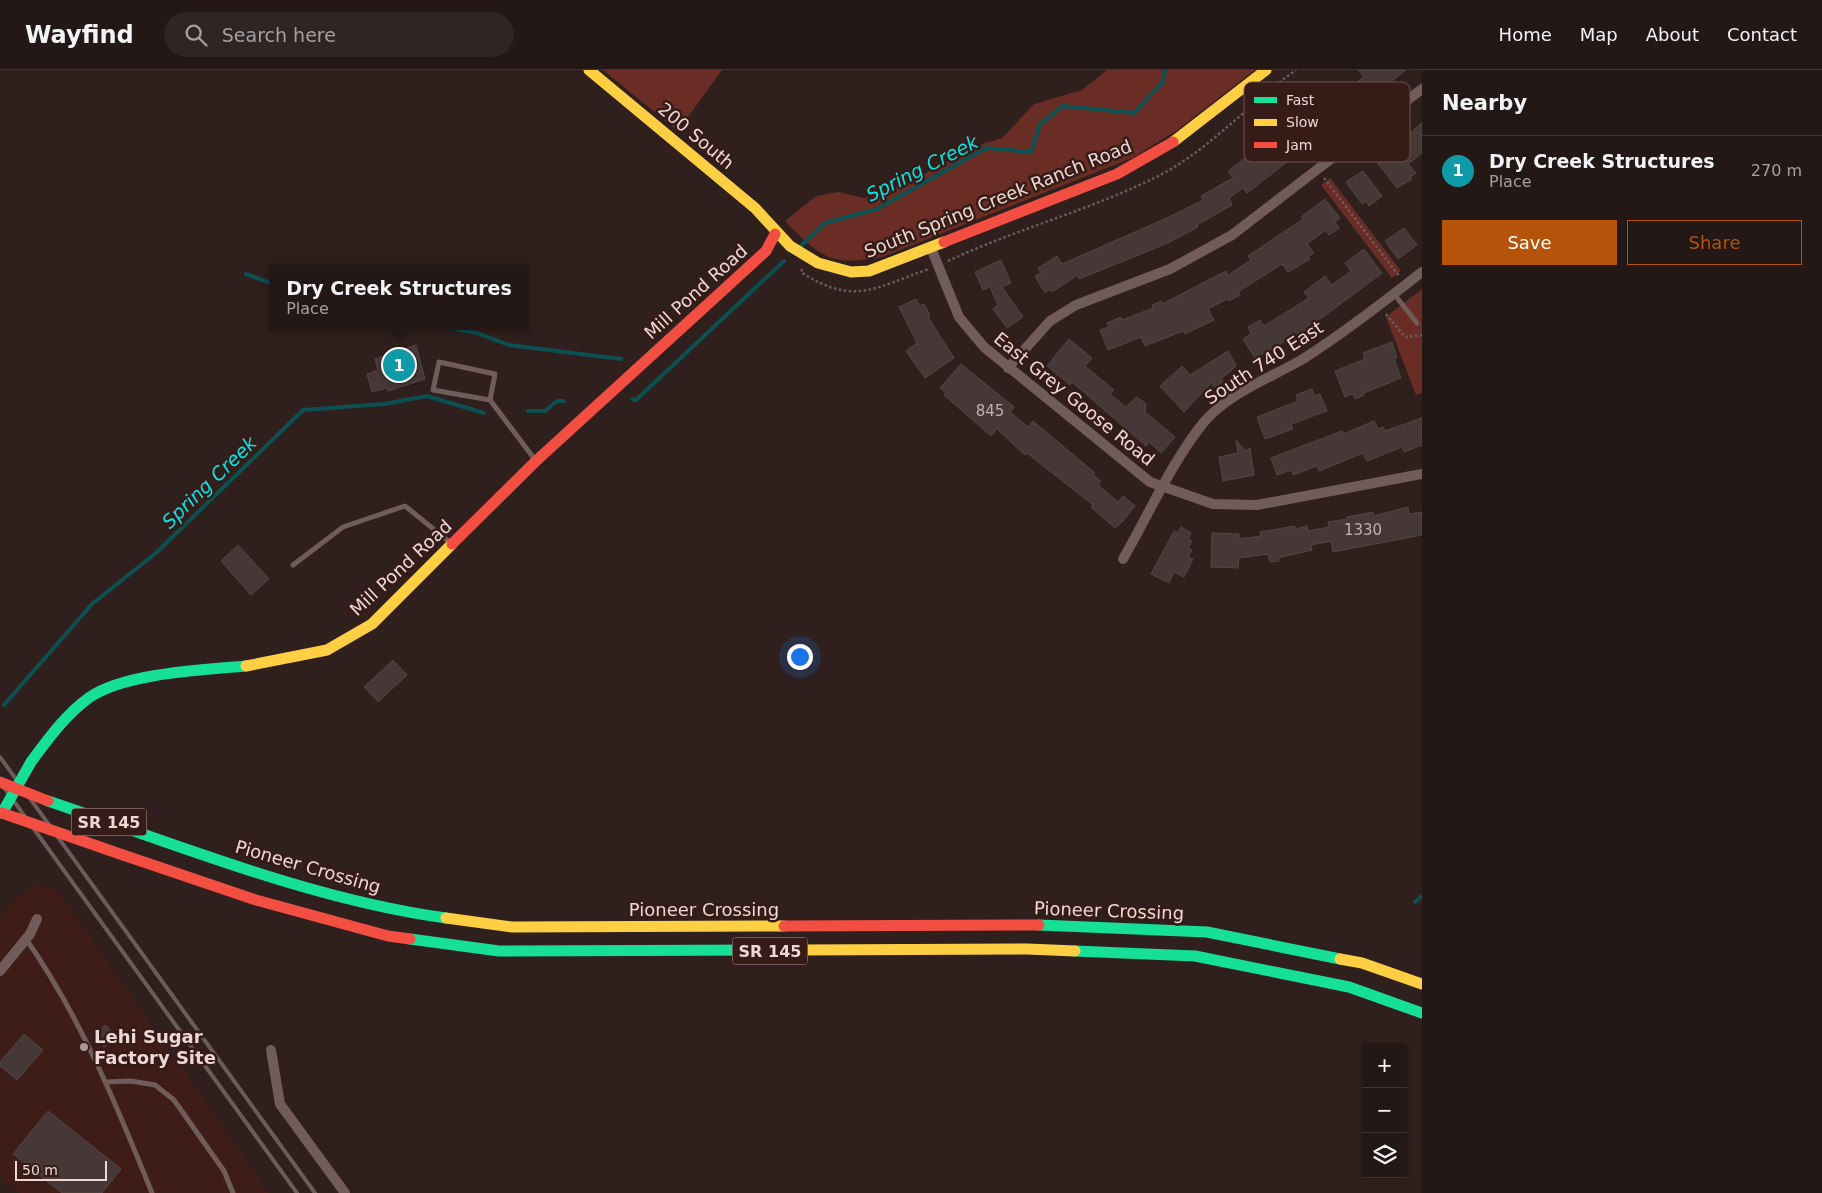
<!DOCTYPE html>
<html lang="en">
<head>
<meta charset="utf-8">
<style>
  :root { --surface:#231816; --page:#2f2523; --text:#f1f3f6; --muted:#a3a0a1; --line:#403735; --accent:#b45309 }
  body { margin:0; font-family:"DejaVu Sans",sans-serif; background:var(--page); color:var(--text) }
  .controls { position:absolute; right:15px; bottom:15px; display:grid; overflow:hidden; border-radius:0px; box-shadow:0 1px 4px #0004 }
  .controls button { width:45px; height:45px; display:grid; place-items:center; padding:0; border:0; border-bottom:1px solid var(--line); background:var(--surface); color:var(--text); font:25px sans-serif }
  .scale { position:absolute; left:15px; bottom:12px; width:92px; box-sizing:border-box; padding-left:5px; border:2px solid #ecd8d5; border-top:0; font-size:14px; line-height:18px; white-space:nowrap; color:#ecd8d5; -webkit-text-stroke:4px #361b16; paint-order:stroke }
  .you { position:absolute; left:799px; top:586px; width:18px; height:18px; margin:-12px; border:4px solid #fff; border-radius:50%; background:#1a73e8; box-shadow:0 0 0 8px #1a73e833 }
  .badge { display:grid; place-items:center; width:32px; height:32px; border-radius:50%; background:var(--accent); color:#fff; font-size:16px; font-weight:700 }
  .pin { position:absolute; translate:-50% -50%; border:2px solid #fff; box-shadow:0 1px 5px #0006 }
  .popup { position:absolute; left:269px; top:195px; width:260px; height:65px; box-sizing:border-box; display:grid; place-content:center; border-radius:0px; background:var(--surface); filter:drop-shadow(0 1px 4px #0005); font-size:16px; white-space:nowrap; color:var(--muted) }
  .popup b { font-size:19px; color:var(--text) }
  .popup::after { content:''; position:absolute; left:50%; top:100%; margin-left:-10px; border:10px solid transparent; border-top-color:var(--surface) }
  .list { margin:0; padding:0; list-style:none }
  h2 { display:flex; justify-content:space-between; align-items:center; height:65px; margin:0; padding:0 20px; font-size:21px }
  h2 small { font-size:16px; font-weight:400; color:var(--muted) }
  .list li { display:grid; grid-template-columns:32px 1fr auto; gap:15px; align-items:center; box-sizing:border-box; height:70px; padding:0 20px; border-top:1px solid var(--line) }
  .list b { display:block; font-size:19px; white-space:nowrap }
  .list p { margin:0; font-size:16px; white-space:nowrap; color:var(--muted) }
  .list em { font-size:16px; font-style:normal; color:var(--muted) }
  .actions { display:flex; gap:10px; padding:15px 20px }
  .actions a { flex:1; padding:11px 0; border:1px solid var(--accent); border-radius:0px; text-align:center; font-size:18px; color:var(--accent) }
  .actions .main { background:var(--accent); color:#fff }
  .icon { flex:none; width:28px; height:28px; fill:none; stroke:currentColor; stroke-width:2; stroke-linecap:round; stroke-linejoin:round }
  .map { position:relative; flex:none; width:1422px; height:1123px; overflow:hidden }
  header { display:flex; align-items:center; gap:30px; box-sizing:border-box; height:70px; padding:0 25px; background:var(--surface); border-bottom:1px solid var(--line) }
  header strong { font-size:24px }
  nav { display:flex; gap:28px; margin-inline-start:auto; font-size:18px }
  .search { width:350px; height:45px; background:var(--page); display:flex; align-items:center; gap:12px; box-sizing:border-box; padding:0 18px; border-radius:28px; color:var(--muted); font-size:19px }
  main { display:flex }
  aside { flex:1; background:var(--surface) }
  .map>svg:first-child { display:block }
  .built { fill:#3e1d19 }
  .green { fill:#692d25 }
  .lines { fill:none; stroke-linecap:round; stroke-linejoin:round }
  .stream { stroke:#0c5052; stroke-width:4 }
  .building { fill:#463837; stroke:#534643 }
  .path { stroke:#6b5c5a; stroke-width:2.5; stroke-dasharray:2.5 2.5; stroke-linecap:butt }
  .lane { stroke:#705c58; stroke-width:5 }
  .street { stroke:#705c58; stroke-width:10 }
  .fast { stroke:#16e098; stroke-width:11 }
  .slow { stroke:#ffcf43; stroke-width:11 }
  .jam { stroke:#f24e42; stroke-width:11 }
  .rail { stroke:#6b5c59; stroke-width:4 }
  .fast-bridge { stroke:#16e098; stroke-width:11 }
  .jam-bridge { stroke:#f24e42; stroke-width:11 }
  .poi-dot { fill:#aa9895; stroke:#361b16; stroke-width:2 }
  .labels { text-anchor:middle; stroke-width:5; stroke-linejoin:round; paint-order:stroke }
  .number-label { font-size:15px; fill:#c2b0ae }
  .shield { fill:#361b16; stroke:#b59f9c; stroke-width:1 }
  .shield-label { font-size:16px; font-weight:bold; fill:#ecd8d5 }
  .street-label { font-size:18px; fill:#ecd8d5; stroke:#361b16 }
  .poi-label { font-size:18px; font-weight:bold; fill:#ecd8d5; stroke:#361b16; text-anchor:start }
  .water-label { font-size:19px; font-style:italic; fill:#06e4e9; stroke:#361b16 }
  .key { fill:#361b16; stroke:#6d544f; stroke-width:1 }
  .key-label { font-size:14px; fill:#ecd8d5 }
</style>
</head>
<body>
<header>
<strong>Wayfind</strong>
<div class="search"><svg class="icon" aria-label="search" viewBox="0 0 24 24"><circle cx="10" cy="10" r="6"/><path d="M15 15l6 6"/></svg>Search here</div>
<nav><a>Home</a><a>Map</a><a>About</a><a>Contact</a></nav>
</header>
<main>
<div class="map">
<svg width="1422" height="1123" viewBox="0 0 1422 1123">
  <rect width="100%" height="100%" fill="#2f201d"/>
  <path class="built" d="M33,814L55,817L270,1123H20L0,1108V846L6,837Z"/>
  <path class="green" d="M603,0H722L678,61Z
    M1107,0H1255L1176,61L1132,88L882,187C831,197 820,187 785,151L816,126L838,122L864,128L904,115L973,77L1002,68L1034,34L1082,20Z
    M1330,108L1401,201L1392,208L1321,115Z
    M1422,219V323L1416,325L1386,247Z"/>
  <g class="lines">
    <path class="stream" d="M801,176L825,153L877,139L986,78L1031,82L1040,54L1063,36L1134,43L1163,12L1165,0
      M246,204L273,214
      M440,256L477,263L509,275L621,289
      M632,329L636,330L784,191
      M528,341H545L557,331H564
      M4,635L92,534L156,483L303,340L384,334L427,326L484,343
      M1415,832L1422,826"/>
  </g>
  <path class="building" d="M1358,0H1406L1311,74L1298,57L1304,53L1300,48L1310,41L1313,46L1364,7Z
    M1422,53V83L1408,94L1416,103L1410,107L1412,109L1397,118L1376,91Z
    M1275,65L1292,88L1247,123L1243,118L1229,128L1232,135L1197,155L1198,157L1168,173L1079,209L1078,205L1052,222L1050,219L1045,223L1035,206L1041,203L1038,198L1057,186L1062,194L1169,147L1203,130L1201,126L1233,108L1228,101Z
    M1363,101L1382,126L1369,136L1366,131L1362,134L1346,112Z
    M1325,129L1340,148L1335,152L1339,158L1329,165L1326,160L1307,174L1314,183L1308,187L1310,189L1288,202L1282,194L1238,222L1240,225L1229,231L1227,229L1208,239L1214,250L1185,264L1183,261L1145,276L1141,267L1108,280L1100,260L1109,257L1107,253L1121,247L1122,250L1153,238L1152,235L1161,231L1162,234L1226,201L1228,205L1251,190L1248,186L1303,149L1301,147Z
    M1404,158L1417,175L1398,189L1385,171Z
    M1364,179L1382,203L1323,247L1306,257L1307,259L1255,288L1243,269L1251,264L1248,257L1260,250L1264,256L1309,228L1304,222L1325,206L1332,215L1351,201L1345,193Z
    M1001,190L1011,213L1002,217L1023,247L1007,258L993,239L998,235L990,217L983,220L975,202Z
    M916,229L920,236L924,234L930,246L928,247L954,288L925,308L906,281L917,273L899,237Z
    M1069,269L1092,288L1085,296L1114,320L1110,324L1126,337L1137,327L1146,334L1145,342L1175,367L1161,383L1149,372L1146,376L1072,312L1070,315L1047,296Z
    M1392,272L1397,288L1394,289L1401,308L1364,323V325L1355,329L1353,324L1345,327L1335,301L1365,289L1363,283Z
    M416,275L425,309L388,321L387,318L372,322L367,304L378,300L375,289Z
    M1228,281L1236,295L1235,297L1221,309L1223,312L1214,317L1211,313L1184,342L1160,316L1182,296L1190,305Z
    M961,294L1014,337L1010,342L1028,357L1033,351L1095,403L1093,405L1101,411L1098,415L1118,432L1123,426L1135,436L1123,451L1115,458L1091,437L1093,435L1027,383L1025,385L997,359L991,366L944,325L946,323L940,318Z
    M1312,319L1314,326L1320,324L1327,341L1291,354L1293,359L1265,369L1257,347L1298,331L1296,325Z
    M1422,348V375L1404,382L1402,377L1367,391L1363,383L1319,401L1317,396L1293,405L1292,400L1277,405L1271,388L1342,361L1343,364L1374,351L1378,359L1383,357L1385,361Z
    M1236,370L1246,381L1250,378L1254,405L1223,411L1219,387L1238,383Z
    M1408,437L1409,444L1422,442V465L1333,482L1331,471L1311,475L1312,480L1278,488L1279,491L1270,492L1268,484L1239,488L1238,498L1211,497L1212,463L1239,464V469L1261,466L1260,462L1295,456V459L1307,456L1308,461L1329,457L1328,452L1347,449V447L1373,442L1374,446Z
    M1181,457L1191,463L1188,469L1192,471L1188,478L1192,480L1188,487L1193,489L1184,507L1174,502L1169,513L1151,504L1174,461L1178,463Z
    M238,475L269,509L251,525L221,491Z
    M393,590L407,605L378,632L364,617Z
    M106,955L116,969L104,977L95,963Z
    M24,964L43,980L17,1010L0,996V992Z
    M48,1041L121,1099L102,1123H62L13,1084Z"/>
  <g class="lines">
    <path class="path" d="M1261,29L1310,91
      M1324,108L1399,206
      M948,191C1018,158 1095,139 1164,103C1213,76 1251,32 1296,0
      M802,199L801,202C854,237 876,217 929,199
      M1386,244L1405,267L1422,265"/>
    <path class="lane" d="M1394,224L1417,253
      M490,330L433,320L439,292L495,304L490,330L536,391
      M293,495L343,457L405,436L452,474
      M26,869C80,946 117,1036 152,1123
      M106,1012L131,1011L155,1015L174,1030L224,1101L233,1123"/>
    <path class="street" d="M931,178L959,247L984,277L1150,412L1213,434L1257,435L1422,404
      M1008,298L1050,251L1076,235L1170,199L1232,165L1422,19
      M1123,489C1149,444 1171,393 1204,352C1229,323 1270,308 1303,289C1344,263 1384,232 1422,202
      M0,901L30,864L37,849
      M271,980L280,1034L345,1123"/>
    <path class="fast" d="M31,692C48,669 66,644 90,627C126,603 202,600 246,596
      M48,731C176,774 312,830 446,848
      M1039,855L1207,862L1340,889
      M410,869L499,881L799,880
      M1075,881L1195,886L1349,917L1422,943"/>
    <path class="slow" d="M589,0L755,138L790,176L818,193L851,202L869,201L944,172
      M1173,72L1266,0
      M246,596L327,580L372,554L452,474
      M446,848L512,857L784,856
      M799,880L1027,879L1075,881
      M1340,889L1362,893L1422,914"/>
    <path class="jam" d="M944,172L1117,104L1173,72
      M452,474L536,391L766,181L775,164
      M123,785L256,830L388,866L410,869
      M784,856L1039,855"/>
    <path class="rail" d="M0,687L315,1123
      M0,712L297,1123"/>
    <path class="fast-bridge" d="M2,743L31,692"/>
    <path class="jam-bridge" d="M0,712L48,731
      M2,743L123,785"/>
  </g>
  <circle class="poi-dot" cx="84" cy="977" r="5"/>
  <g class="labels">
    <g class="number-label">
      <text x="990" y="346">845</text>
      <text x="1363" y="465">1330</text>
    </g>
    <g class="shield">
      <rect x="71.5" y="738.5" width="75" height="27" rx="4"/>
      <rect x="732.5" y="867.5" width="75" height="27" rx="4"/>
    </g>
    <g class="shield-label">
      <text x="109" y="758">SR 145</text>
      <text x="770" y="887">SR 145</text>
    </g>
    <g class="street-label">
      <text transform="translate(696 66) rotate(40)" y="6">200 South</text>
      <text transform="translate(998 129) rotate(-22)" y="6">South Spring Creek Ranch Road</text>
      <text transform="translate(696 222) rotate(-42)" y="6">Mill Pond Road</text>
      <text transform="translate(1264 293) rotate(-33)" y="6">South 740 East</text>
      <text transform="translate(1074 329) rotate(39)" y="6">East Grey Goose Road</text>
      <text transform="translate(401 498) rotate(-43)" y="6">Mill Pond Road</text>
      <text transform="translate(308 797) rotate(16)" y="6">Pioneer Crossing</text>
      <text x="704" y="846">Pioneer Crossing</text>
      <text transform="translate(1109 841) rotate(2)" y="6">Pioneer Crossing</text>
    </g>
    <g class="poi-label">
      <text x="94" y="973">Lehi Sugar<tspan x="94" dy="21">Factory Site</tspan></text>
    </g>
    <g class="water-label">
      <text transform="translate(922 98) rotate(-27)" y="7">Spring Creek</text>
      <text transform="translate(209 412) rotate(-44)" y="7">Spring Creek</text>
    </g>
  </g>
  <rect x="1244" y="12" width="166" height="80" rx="8" class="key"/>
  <rect x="1254" y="27" width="23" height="6" fill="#16e098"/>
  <rect x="1254" y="49" width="23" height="7" fill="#ffcf43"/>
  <rect x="1254" y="72" width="23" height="6" fill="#f24e42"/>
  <g class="key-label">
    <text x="1286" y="35">Fast</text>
    <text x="1286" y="57">Slow</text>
    <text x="1286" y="80">Jam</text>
  </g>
</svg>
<div class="controls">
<button>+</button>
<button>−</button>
<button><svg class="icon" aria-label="layers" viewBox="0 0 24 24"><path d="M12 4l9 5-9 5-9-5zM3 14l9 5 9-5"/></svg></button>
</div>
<div class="scale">50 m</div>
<div class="you"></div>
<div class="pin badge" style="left:399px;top:295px;background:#0f9aa8">1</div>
<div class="popup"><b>Dry Creek Structures</b>Place</div>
</div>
<aside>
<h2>Nearby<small></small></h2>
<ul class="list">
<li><span class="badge" style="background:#0f9aa8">1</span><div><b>Dry Creek Structures</b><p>Place</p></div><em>270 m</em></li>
</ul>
<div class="actions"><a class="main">Save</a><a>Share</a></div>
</aside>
</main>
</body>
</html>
